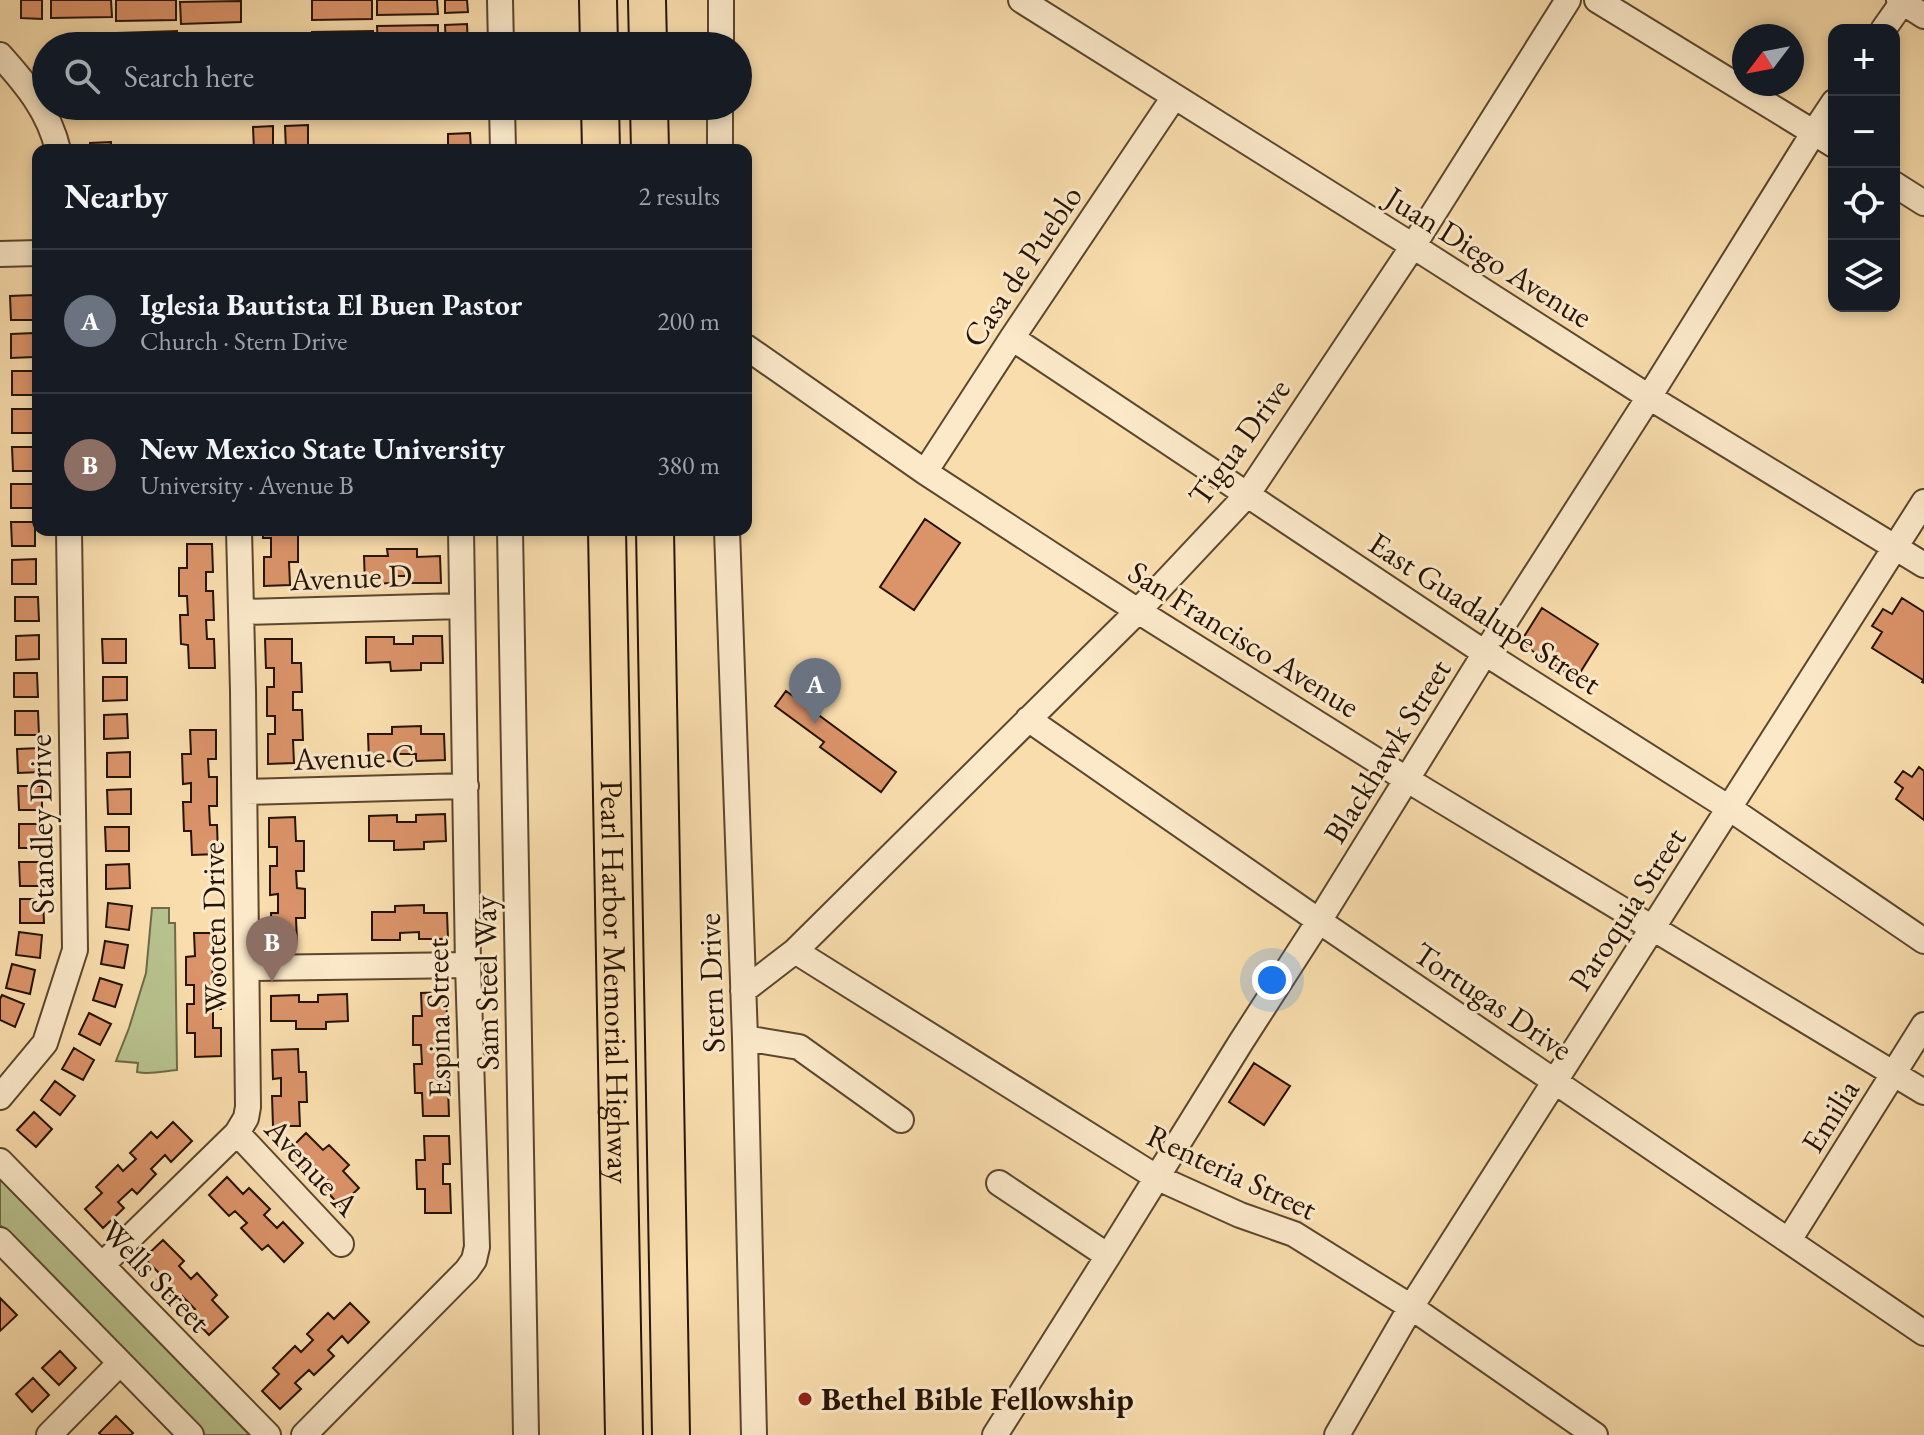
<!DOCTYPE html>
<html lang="en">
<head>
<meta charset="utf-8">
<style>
  :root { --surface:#171b24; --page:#242831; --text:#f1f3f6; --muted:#9ea1a6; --line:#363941; --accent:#b45309 }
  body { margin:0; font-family:"EB Garamond",serif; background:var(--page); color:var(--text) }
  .controls { position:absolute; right:24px; top:24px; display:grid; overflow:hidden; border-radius:16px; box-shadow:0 4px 12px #0003 }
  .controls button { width:72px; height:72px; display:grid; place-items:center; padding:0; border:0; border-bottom:2px solid var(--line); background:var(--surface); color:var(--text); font:40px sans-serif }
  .compass { position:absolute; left:1732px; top:24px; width:72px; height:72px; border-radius:50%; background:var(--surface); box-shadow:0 4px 12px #0003; rotate:238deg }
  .you { position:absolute; left:1272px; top:980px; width:28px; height:28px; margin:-20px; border:6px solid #fff; border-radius:50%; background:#1a73e8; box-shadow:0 0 0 12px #1a73e833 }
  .badge { display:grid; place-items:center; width:52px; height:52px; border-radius:50%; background:var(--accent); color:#fff; font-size:26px; font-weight:700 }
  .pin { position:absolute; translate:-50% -66px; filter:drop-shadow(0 2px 4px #0008) }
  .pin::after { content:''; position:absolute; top:42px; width:28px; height:24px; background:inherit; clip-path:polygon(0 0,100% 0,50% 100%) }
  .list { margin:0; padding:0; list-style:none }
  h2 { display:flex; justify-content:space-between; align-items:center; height:104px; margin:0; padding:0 32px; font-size:34px }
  h2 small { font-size:26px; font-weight:400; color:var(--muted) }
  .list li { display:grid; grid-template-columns:52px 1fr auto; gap:24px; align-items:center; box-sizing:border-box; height:144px; padding:0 32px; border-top:2px solid var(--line) }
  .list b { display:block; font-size:30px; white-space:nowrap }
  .list p { margin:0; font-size:26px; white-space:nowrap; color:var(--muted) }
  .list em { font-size:26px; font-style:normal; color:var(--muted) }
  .icon { flex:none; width:44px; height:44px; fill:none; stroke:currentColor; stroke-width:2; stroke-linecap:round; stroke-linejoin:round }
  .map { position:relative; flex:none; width:1924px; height:1435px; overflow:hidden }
  .search { position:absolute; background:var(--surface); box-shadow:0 4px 12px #0003; left:32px; top:32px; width:720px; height:88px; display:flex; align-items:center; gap:20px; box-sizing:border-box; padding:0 28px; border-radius:44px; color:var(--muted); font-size:30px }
  .panel { position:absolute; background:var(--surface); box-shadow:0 4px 12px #0003; left:32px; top:144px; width:720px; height:392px; border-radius:16px }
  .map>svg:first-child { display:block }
  .green { fill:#b8c28e; stroke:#6f6a48; stroke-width:2 }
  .building { fill:#db9369; stroke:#261303; stroke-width:2 }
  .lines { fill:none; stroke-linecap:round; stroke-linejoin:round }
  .minor-casing { stroke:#5b462e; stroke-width:28 }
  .highway-casing { stroke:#261303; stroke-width:40 }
  .minor { stroke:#fbe9ca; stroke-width:24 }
  .highway { stroke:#f9ddad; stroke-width:36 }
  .poi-dot { fill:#8f2418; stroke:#fbe9ca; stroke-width:3 }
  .labels { text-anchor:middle; stroke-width:6; stroke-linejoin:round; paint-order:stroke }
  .street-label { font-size:32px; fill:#261303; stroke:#fbe9ca }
  .poi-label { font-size:32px; font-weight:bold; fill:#261303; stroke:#fbe9ca; text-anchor:start }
</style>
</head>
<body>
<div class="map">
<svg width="1924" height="1435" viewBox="0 0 1924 1435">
  <rect width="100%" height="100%" fill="#f9ddad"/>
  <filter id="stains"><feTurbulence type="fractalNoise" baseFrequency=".0025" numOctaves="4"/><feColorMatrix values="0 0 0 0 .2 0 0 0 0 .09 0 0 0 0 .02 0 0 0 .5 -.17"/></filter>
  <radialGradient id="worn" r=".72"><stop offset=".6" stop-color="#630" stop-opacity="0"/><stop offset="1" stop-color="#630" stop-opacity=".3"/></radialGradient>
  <path class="green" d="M152,908H169V923H175L177,1070C163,1071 151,1075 137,1072L138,1063L116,1061L129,1028L146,973Z
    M0,1179L250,1435H205L0,1225Z"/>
  <path class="building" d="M21,0H42V19L21,18Z
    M51,0H111L112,17L51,18Z
    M116,0H176V20L116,21Z
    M312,0H372V19L312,20Z
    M377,0H437L438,14L377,15Z
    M445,0H467L468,12L445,13Z
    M241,1V22L181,24L180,2Z
    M467,24L468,46H446L445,25Z
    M438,25V46H378L377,26Z
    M177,31V46H117V33Z
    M373,31V46H313L312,32Z
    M109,33V46H87V34Z
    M242,34V46H181V35Z
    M253,106H272V115L253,116Z
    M285,106H307V114L285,115Z
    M308,125V150H286L285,126Z
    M273,126V150H254L253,127Z
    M470,133L471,150H448V134Z
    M111,142V150H90V143Z
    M34,295V320H11L10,296Z
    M34,333V357L11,358V334Z
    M12,371H35L36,395H12Z
    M12,409H36V433H12Z
    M12,447H36V471H13Z
    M11,484H34L35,508H11Z
    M925,519L960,543L914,610L880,587Z
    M11,522H35V546H12Z
    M263,530H289V532H298V562H289L290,585L264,586V557H271V538H263Z
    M187,544H212L213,572H206V591H213L214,620H206L207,639H214L215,668H189L188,645L181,644L180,615H188L187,596H179V568H187Z
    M387,549H417V557L440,556L441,583H412V576H393V583L365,584L364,556H388Z
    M36,559V584H12V560Z
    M15,597H38L39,621H15Z
    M1902,598L1924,612V683L1922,682L1923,680L1872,648L1882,632L1872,626L1883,609L1892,614Z
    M1542,608L1598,644L1576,679L1520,643Z
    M39,635V659L16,660V636Z
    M413,636H442L443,663H421V670L391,671L390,662L366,663V637H394V644H413Z
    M102,639H126V663H103Z
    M265,639H292V663H301L302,692H293V710H302L303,740H293L294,763L268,764V734H275V716H267V687H274V668H266Z
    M14,673H37L38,697H14Z
    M103,677H127V700L103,701Z
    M786,691L896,772L881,792L820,747L824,742L775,706Z
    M15,711H38L39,735H15Z
    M127,714L128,738L104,739V715Z
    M421,726V734H444L445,760L416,761V754H397V761L369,762L368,734H392V727Z
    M190,730H216V759H208L209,777H217V806H209L210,825H217L218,854L192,855L191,831H184L183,802H191V783L183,784L182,754H191Z
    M41,748V772L18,773L17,749Z
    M130,752V777H107V753Z
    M1919,767L1924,771V820L1896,799L1903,788L1895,782L1903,771L1912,777Z
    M18,786H42V810H19Z
    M131,789V814H108L107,790Z
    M445,814L446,841L424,842V849L394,850V841H369V816L397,815V822H416V815Z
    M295,817L296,841H304V871H296L297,888L305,889V918H296L297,942H271V913H278V894L270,895V866H277V847H269V818Z
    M19,824H42L43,848H19Z
    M105,827H129V851H106Z
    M19,862H43V886H20Z
    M129,864L130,888L106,889V865Z
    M20,899H43L44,923H20Z
    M108,903L132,906L129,930L106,927Z
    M424,905V913H447L448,939H419V932L400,933V940H372V912H395V906Z
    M19,932L42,935L40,958L16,955Z
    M194,933H219L220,961H212L213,980H220L221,1009H213V1028H221V1056L195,1057V1033H187V1004H194V985H186V957L195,956Z
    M105,941L128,945L124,968L101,964Z
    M12,964L35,970L30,994L6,988Z
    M100,978L122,985L115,1007L93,1000Z
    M446,992L447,1021H440V1040H447L448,1068H440L441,1087H448L449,1116H423L422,1093H415L414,1064H422L421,1045H413V1016H422L421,993Z
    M347,994L348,1021L326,1022V1029H296V1021H271V996L299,995V1002H318V995Z
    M2,995L24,1004L15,1027L0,1020V999Z
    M89,1013L111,1024L100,1045L79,1034Z
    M74,1048L94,1060L83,1080L62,1069Z
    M298,1049L299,1072H306L307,1102H299L300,1126H273L272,1096H281V1078L273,1079L272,1050Z
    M1254,1063L1290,1086L1264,1125L1229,1102Z
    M55,1081L75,1096L60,1115L41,1100Z
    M34,1112L52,1129L36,1147L17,1130Z
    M173,1122L192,1141L171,1162L165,1155L151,1169L156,1174L137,1194L132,1189L118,1202L124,1208L103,1228L85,1209L102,1193L96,1187L118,1165L123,1171L136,1159L130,1153L151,1132L157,1138Z
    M306,1133L323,1150L329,1145L349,1165L343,1171L359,1188L340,1206L321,1185L327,1179L313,1165L307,1172L287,1152Z
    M424,1136H449L450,1164H443V1184H450L451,1213H425V1189H417L416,1160H425Z
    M227,1177L243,1194L249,1188L270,1209L264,1215L277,1228L283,1222L303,1243L284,1262L268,1245L262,1250L241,1228L247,1223L235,1211L229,1216L209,1195Z
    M163,1240L184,1261L179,1266L191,1279L197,1273L217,1295L212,1300L228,1317L209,1335L190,1315L195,1309L182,1296L176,1302L156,1280L161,1275L144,1258Z
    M0,1298L17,1315L0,1331Z
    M350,1303L369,1322L348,1343L342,1336L328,1350L334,1356L314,1375L309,1370L295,1383L301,1389L280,1409L262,1391L279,1374L273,1368L295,1346L301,1352L313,1340L307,1334L328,1313L334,1319Z
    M60,1351L76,1368L59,1385L42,1368Z
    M33,1378L49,1395L32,1412L16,1394Z
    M116,1416L133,1433L131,1435H101L99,1433Z"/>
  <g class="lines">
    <g class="minor-casing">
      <path id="minor" d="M500,0L501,46
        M1021,0L1413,246L1649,397L1924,565
        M1597,0L1834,145
        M1899,0L1924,16
        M1883,30L1904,0
        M721,46V0
        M0,55C26,84 49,111 58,150
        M502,106L503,150
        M720,150V106
        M1894,184L1924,203
        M0,254L38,253
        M1012,338L1485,653L1729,808L1924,941
        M746,347L925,472L1138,611L1406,779L1924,1092
        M925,472L1012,338L1174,97
        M510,530L526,1435
        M727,530L745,1038L754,1435
        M241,612L462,606
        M1028,719L1319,921L1924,1333
        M245,792L466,786
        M795,951L1156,1177L1240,1215L1294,1234L1411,1307L1595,1435
        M247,968L468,965
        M743,991L795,951L1138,611L1247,495L1413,246L1568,0
        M745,1038L799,1047L901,1120
        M0,1097L45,1043L75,950L69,530
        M237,1133L341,1244
        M0,1161L268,1435
        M999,1183L1108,1256
        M0,1240L191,1435
        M1789,1240L1924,1025
        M102,1265L237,1133L246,1118L248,1107L243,691L239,530
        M49,1435L120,1363
        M304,1435L467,1270L474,1260L477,1247L468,965L461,530
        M995,1435L1108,1256L1241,1042L1319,921L1485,653L1649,397L1814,132L1834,102
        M1337,1435L1411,1307L1924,502"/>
    </g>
    <g class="highway-casing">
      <g id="highway">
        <path d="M598,0L599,46"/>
        <path d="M647,0L648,46"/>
        <path d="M600,106L601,150"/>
        <path d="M649,106L650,150"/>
        <path id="s1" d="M607,530L624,1435"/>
        <path d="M655,530L671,1435"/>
      </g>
    </g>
    <use href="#minor" class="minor"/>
    <use href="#highway" class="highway"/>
  </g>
  <circle class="poi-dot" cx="805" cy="1399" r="8"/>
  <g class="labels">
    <g class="street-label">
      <text transform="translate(1489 257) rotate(32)" y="11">Juan Diego Avenue</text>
      <text transform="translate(1022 266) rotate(-56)" y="11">Casa de Pueblo</text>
      <text transform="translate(1239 442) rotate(-54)" y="11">Tigua Drive</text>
      <text transform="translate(351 577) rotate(-2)" y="11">Avenue D</text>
      <text transform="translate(1485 613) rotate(33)" y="11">East Guadalupe Street</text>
      <text transform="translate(1244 639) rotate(32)" y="11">San Francisco Avenue</text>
      <text transform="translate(1387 751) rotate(-58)" y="11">Blackhawk Street</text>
      <text transform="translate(354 757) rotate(-2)" y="11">Avenue C</text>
      <text transform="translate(41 824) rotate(-91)" y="11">Standley Drive</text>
      <text transform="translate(1627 909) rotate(-57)" y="11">Paroquia Street</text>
      <text transform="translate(214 928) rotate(-91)" y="11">Wooten Drive</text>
      <text transform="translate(486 983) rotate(-91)" y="11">Sam Steel Way</text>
      <text dy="11" stroke="none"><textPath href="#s1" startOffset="452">Pearl Harbor Memorial Highway</textPath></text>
      <text transform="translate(711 983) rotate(-92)" y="11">Stern Drive</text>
      <text transform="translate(1493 1001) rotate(34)" y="11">Tortugas Drive</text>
      <text transform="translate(438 1018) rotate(-91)" y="11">Espina Street</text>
      <text transform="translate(1830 1116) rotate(-58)" y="11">Emilia</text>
      <text transform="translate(312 1167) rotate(47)" y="11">Avenue A</text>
      <text transform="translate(1232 1172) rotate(25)" y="11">Renteria Street</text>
      <text transform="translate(156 1276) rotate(46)" y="11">Wells Street</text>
    </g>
    <g class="poi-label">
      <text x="821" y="1410">Bethel Bible Fellowship</text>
    </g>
  </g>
  <rect width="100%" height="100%" filter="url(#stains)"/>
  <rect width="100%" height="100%" fill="url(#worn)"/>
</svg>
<div class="controls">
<button>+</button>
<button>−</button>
<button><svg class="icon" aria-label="locate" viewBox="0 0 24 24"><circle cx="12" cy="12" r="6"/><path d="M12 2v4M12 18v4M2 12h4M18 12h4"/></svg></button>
<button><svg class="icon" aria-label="layers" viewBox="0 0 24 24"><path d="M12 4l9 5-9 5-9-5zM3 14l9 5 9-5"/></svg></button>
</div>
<svg class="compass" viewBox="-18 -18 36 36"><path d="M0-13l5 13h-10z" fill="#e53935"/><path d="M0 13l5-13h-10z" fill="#9ea1a6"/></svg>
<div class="you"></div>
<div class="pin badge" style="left:815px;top:724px;background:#6b7280">A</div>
<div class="pin badge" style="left:272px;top:982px;background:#8d6e63">B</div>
<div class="search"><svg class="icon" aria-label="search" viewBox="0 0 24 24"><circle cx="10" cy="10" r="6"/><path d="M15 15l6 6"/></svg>Search here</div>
<section class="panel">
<h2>Nearby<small>2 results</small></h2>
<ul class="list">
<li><span class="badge" style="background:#6b7280">A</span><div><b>Iglesia Bautista El Buen Pastor</b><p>Church · Stern Drive</p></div><em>200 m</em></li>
<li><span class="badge" style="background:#8d6e63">B</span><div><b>New Mexico State University</b><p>University · Avenue B</p></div><em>380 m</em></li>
</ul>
</section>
</div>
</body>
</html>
